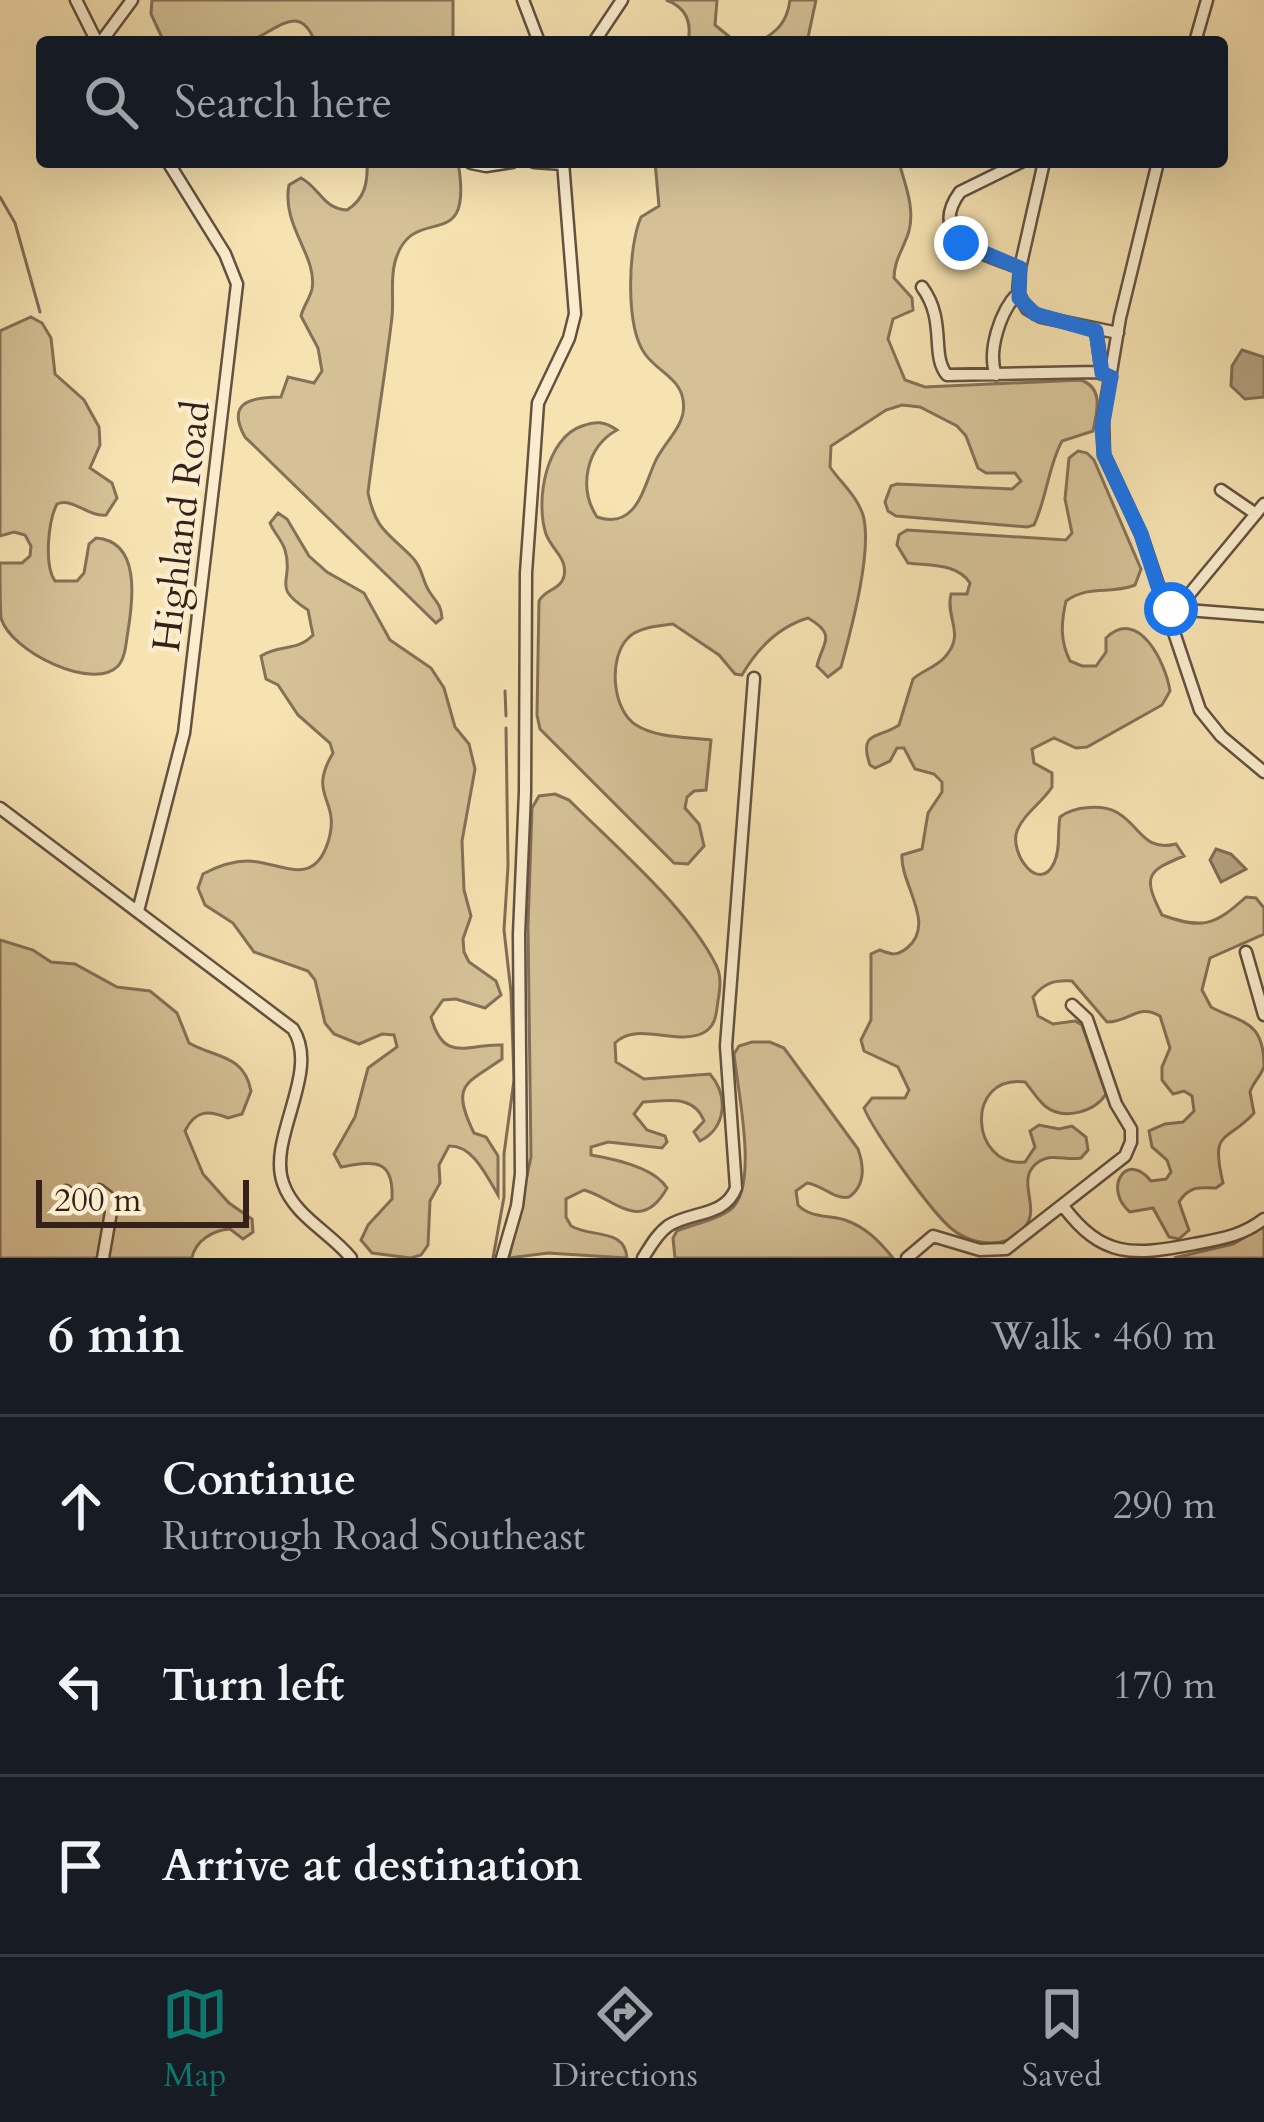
<!DOCTYPE html>
<html lang="en">
<head>
<meta charset="utf-8">
<style>
  :root { --surface:#171b24; --page:#242831; --text:#f1f3f6; --muted:#9ea1a6; --line:#363941; --accent:#0f766e }
  body { margin:0; font-family:Cardo,serif; background:var(--page); color:var(--text) }
  .scale { position:absolute; left:36px; bottom:30px; width:213px; box-sizing:border-box; padding-left:12px; border:6px solid #33211a; border-top:0; font-size:33px; line-height:42px; white-space:nowrap; color:#33211a; -webkit-text-stroke:9px #faeccc; paint-order:stroke }
  .stop { position:absolute; width:36px; height:36px; margin:-27px; border:9px solid #1a73e8; border-radius:50%; background:#fff }
  .stop.end { background:#1a73e8; border-color:#fff; box-shadow:0 3px 12px #0008 }
  .list { margin:0; padding:0; list-style:none }
  h2 { display:flex; justify-content:space-between; align-items:center; height:156px; margin:0; padding:0 48px; font-size:51px }
  h2 small { font-size:39px; font-weight:400; color:var(--muted) }
  .list li { display:grid; grid-template-columns:78px 1fr auto; gap:36px; align-items:center; box-sizing:border-box; height:180px; padding:0 48px; border-top:3px solid var(--line) }
  .list b { display:block; font-size:45px; white-space:nowrap }
  .list p { margin:0; font-size:39px; white-space:nowrap; color:var(--muted) }
  .list em { font-size:39px; font-style:normal; color:var(--muted) }
  .icon { flex:none; width:66px; height:66px; fill:none; stroke:currentColor; stroke-width:2; stroke-linecap:round; stroke-linejoin:round }
  .map { position:relative; flex:none; width:1264px; height:1258px; overflow:hidden }
  .search { position:absolute; background:var(--surface); box-shadow:0 12px 48px #0002; left:36px; right:36px; top:36px; height:132px; display:flex; align-items:center; gap:30px; box-sizing:border-box; padding:0 42px; border-radius:12px; color:var(--muted); font-size:45px }
  .sheet { height:696px; background:var(--surface) }
  nav { display:flex; justify-content:space-around; align-items:center; box-sizing:border-box; height:168px; border-top:3px solid var(--line); background:var(--surface); font-size:33px; color:var(--muted) }
  nav a { display:grid; justify-items:center; gap:6px }
  nav .on { color:var(--accent) }
  .map>svg:first-child { display:block }
  .green { fill:#d6c197; stroke:#847158; stroke-width:3 }
  .water { fill:#b4a07e; stroke:#806d56; stroke-width:3 }
  .lines { fill:none; stroke-linecap:round; stroke-linejoin:round }
  .stream { stroke:#806d56; stroke-width:3 }
  .minor-casing { stroke:#645140; stroke-width:15 }
  .minor { stroke:#faeccc; stroke-width:10 }
  .route { stroke:#1a73e8; stroke-width:15 }
  .labels { text-anchor:middle; stroke-width:9; stroke-linejoin:round; paint-order:stroke }
  .street-label { font-size:39px; fill:#33211a; stroke:#faeccc }
</style>
</head>
<body>
<div class="map">
<svg width="1264" height="1258" viewBox="0 0 1264 1258">
  <rect width="100%" height="100%" fill="#f7e2b1"/>
  <filter id="stains"><feTurbulence type="fractalNoise" baseFrequency=".00167" numOctaves="4"/><feColorMatrix values="0 0 0 0 .2 0 0 0 0 .09 0 0 0 0 .02 0 0 0 .5 -.17"/></filter>
  <radialGradient id="worn" r=".72"><stop offset=".6" stop-color="#630" stop-opacity="0"/><stop offset="1" stop-color="#630" stop-opacity=".3"/></radialGradient>
  <path class="green" d="M152,0H453V42H315C299,0 277,32 247,42H164L151,14Z
    M666,0H717L715,25L736,42H688C692,22 686,7 666,0Z
    M790,0H816L807,42H759C778,31 787,22 790,0Z
    M367,162H458C475,261 412,198 395,262C390,280 394,299 392,317C385,376 375,434 368,493C376,530 387,532 411,556C422,566 422,580 429,591C436,602 441,604 442,618L436,623L245,437C225,401 253,397 281,397L288,377L314,383L322,371L318,348L301,316C303,307 310,298 312,289C318,257 281,225 289,185L301,178C320,188 323,209 347,210C365,199 368,182 367,162Z
    M655,162H899C905,185 915,207 909,231C904,248 894,260 894,278L912,298L913,310L893,319L888,339L905,380L925,387L1081,380C1104,388 1097,411 1093,431L1062,441C1048,467 1047,497 1034,525L1027,527L896,516L888,511L885,502L891,486L897,484L1012,489L1021,481L1015,473H986L978,468L966,436L957,426L920,407L902,405L886,410L831,446L830,467C841,483 857,496 863,515C873,550 851,630 841,667L828,677L817,666C822,643 838,635 808,618C778,627 757,649 742,675L735,674L719,655L673,624C659,626 638,627 628,638C608,658 612,710 636,725C656,738 688,737 711,740L706,790L694,791L687,797L685,808L699,824L704,846L688,864L674,863L540,729L537,715L539,601C545,589 561,590 564,576C568,558 551,549 546,534C535,501 546,438 582,426C596,421 604,421 617,430C586,447 578,488 597,517C636,530 643,489 655,462C662,446 680,430 683,413C688,380 659,374 645,354C625,326 628,247 641,217L659,206Z
    M31,317L42,323L51,338L55,374L84,400L99,427L100,445L90,468L112,483L117,498L106,515C88,517 72,497 57,504C48,521 44,566 55,581H77L84,573L89,544L96,538C141,541 133,600 128,631C126,641 126,657 118,666C93,692 10,651 1,618C0,602 0,579 0,563H22L30,556L31,546L25,535L14,532L0,536V331Z
    M1078,451L1087,453L1094,460L1141,569L1135,585C1111,595 1090,584 1066,601C1061,623 1060,641 1070,661L1082,666H1096L1106,652V638C1139,606 1166,664 1170,691L1162,705L1087,747L1076,748L1054,738L1032,749L1034,763L1052,773V787C1042,803 1024,813 1017,831C1009,853 1039,895 1054,863C1061,849 1057,832 1060,817C1074,806 1103,804 1118,813C1141,827 1144,852 1176,844L1184,856C1147,871 1142,876 1162,915C1203,930 1215,925 1246,897L1256,898L1264,908V934L1210,958L1202,990L1211,1007C1240,1023 1264,1019 1264,1066C1262,1075 1253,1082 1250,1092L1254,1113C1226,1144 1210,1128 1223,1183L1216,1188C1199,1187 1189,1186 1179,1202L1189,1230L1179,1239L1169,1237L1153,1208L1130,1212C1102,1188 1127,1150 1151,1181L1166,1179L1171,1172L1167,1160L1152,1147L1149,1131L1165,1124L1183,1122L1194,1111L1192,1096L1184,1091L1173,1094L1162,1080V1067L1170,1048L1160,1016C1138,1003 1130,1022 1107,1022L1072,981C1054,980 1044,983 1033,997L1038,1016L1053,1024L1075,1021L1082,1025L1106,1094C1095,1112 1063,1121 1045,1106C1037,1099 1032,1090 1025,1082C964,1074 970,1168 1025,1162L1035,1147L1030,1131L1039,1125L1059,1129L1072,1126L1086,1137L1088,1150L1081,1158C1064,1161 1052,1152 1037,1163C1016,1179 1039,1205 1027,1224C1011,1251 973,1246 952,1229C932,1213 874,1132 864,1108L872,1098H905L909,1090L898,1067L864,1051L861,1040L871,1020V954L880,950C892,955 897,956 907,948C937,924 900,884 902,855L922,849L928,813L942,792V782L934,774L915,769L904,748H897L890,761L875,768L870,765C858,730 879,739 899,725L913,679C923,670 935,668 945,657C966,634 945,618 951,594H967L970,583C957,563 930,566 908,563L897,545L899,535L907,530L1066,540L1072,533L1065,499L1069,458Z
    M278,513L287,519L309,556L327,572L364,593L390,640L431,668L444,688L455,727L469,744L475,769L462,841L464,890L471,916L463,939L464,952L469,962L496,981L501,995L485,1008L456,999L443,1000L431,1017C444,1065 469,1043 502,1045V1059C466,1084 450,1084 474,1133L486,1137L498,1156V1195C486,1175 473,1145 449,1146L439,1165L440,1183L430,1201L428,1245L421,1255L411,1258L372,1253L361,1240L368,1225L392,1199C394,1156 372,1162 341,1167L334,1154L355,1117L368,1068L397,1047L394,1035L382,1034L359,1044L334,1034L325,1023L315,980L308,971L254,952L233,923L205,905L198,888L203,874C216,867 233,861 248,861C279,861 313,890 328,842C342,798 306,798 333,753L330,743L298,715L278,685L266,679L261,656C279,644 297,652 313,635L308,610C269,585 295,583 285,550C282,540 274,533 270,523Z
    M555,794L569,800C615,846 687,907 716,965C722,977 720,989 718,1001C716,1015 716,1026 703,1033C676,1046 637,1021 615,1043L616,1062L644,1079L710,1074C729,1096 726,1128 700,1141L694,1132L704,1121C694,1094 667,1101 643,1102L634,1114L647,1130L665,1136L667,1142L662,1148L608,1142L591,1147V1155C615,1159 654,1167 667,1188C641,1235 614,1198 584,1190L566,1199V1217L571,1226C592,1238 625,1228 627,1258L548,1253L509,1258L531,1157L528,926L532,808L539,796Z
    M0,940L33,950L51,962L75,964L117,987L150,991L177,1013L189,1043C215,1058 244,1054 251,1091L242,1114L228,1118C208,1110 195,1110 185,1131L203,1174L229,1203L252,1219L253,1232L243,1239L230,1229C213,1230 195,1241 192,1258H0Z
    M752,1042H770L784,1048L858,1149C864,1166 866,1185 849,1197C834,1200 823,1185 807,1183L796,1191L798,1205C810,1218 829,1215 845,1220C866,1227 880,1242 893,1258H675L673,1238L677,1231C693,1224 715,1221 730,1210C760,1188 737,1088 734,1054L739,1046Z
    M1264,1226V1258H1174L1233,1244Z"/>
  <path class="water" d="M1242,350L1264,357V397L1245,399L1231,386L1232,366Z
    M1216,849L1231,854L1246,869L1221,882L1210,860Z"/>
  <g class="lines">
    <path class="stream" d="M0,197L15,223L40,312
      M505,691L506,716
      M493,1258L504,1197V1154L514,1080L511,992L504,930L508,866L506,728"/>
    <g class="minor-casing">
      <path id="minor" d="M76,0L97,42
        M523,0L539,42
        M101,42L132,0
        M594,42L622,0
        M1195,42L1207,0
        M534,162L563,164
        M1021,162L960,192C925,240 987,255 1020,268L1044,162
        M1158,162L1120,318L1103,420L1104,455L1141,534L1200,710L1221,736L1264,772
        M471,163L486,166L512,162
        M1020,268L1018,293L1027,309L1041,317L1118,333
        M922,287C947,321 930,355 947,375L1097,372L1111,377
        M1096,331L1102,373
        M996,375C987,352 1000,311 1018,293
        M1221,490L1256,514
        M1178,608L1264,504
        M1174,609L1264,616
        M0,808L293,1029C321,1072 267,1138 283,1183C294,1216 330,1232 351,1258
        M138,911L184,733L237,284L225,254L168,162
        M1246,952L1264,1015
        M66,1191L74,1200L99,1190L108,1197L111,1212L103,1258
        M1063,1206C1102,1258 1132,1256 1194,1244C1221,1239 1242,1236 1264,1219
        M502,1258L517,1206L521,1174L519,934L525,792L526,573L538,403L569,338L575,314L563,162
        M643,1258C650,1247 657,1234 668,1226C691,1211 725,1217 736,1188L726,1046L754,678
        M907,1258L933,1236L980,1250L1006,1249L1125,1156L1131,1142V1129L1116,1104L1087,1019L1072,1005"/>
    </g>
    <use href="#minor" class="minor"/>
  </g>
  <g class="lines">
    <path class="route" d="M961,243L1020,268L1019,298L1035,314L1096,331L1102,373L1111,377L1102,428L1104,455L1141,534L1166,612L1171,609"/>
  </g>
  <g class="labels">
    <g class="street-label">
      <text transform="translate(180 526) rotate(-83)" y="14">Highland Road</text>
    </g>
  </g>
  <rect width="100%" height="100%" filter="url(#stains)"/>
  <rect width="100%" height="100%" fill="url(#worn)"/>
</svg>
<div class="scale">200 m</div>
<div class="stop" style="left:1171px;top:609px"></div>
<div class="stop end" style="left:961px;top:243px"></div>
<div class="search"><svg class="icon" aria-label="search" viewBox="0 0 24 24"><circle cx="10" cy="10" r="6"/><path d="M15 15l6 6"/></svg>Search here</div>
</div>
<section class="sheet">
<h2>6 min<small>Walk · 460 m</small></h2>
<ul class="list">
<li><svg class="icon" aria-label="ahead" viewBox="0 0 24 24"><path d="M12 20V5M6 11l6-6 6 6"/></svg><div><b>Continue</b><p>Rutrough Road Southeast</p></div><em>290 m</em></li>
<li><svg class="icon" aria-label="left" viewBox="0 0 24 24"><path d="M17 20v-9H6M10 6l-5 5 5 5"/></svg><div><b>Turn left</b></div><em>170 m</em></li>
<li><svg class="icon" aria-label="arrive" viewBox="0 0 24 24"><path d="M6 21V4h12l-3 4 3 4H6"/></svg><div><b>Arrive at destination</b></div></li>
</ul>
</section>
<nav>
<a class="on"><svg class="icon" aria-label="map" viewBox="0 0 24 24"><path d="M3 6l6-2 6 2 6-2v14l-6 2-6-2-6 2zM9 4v14M15 6v14"/></svg>Map</a>
<a><svg class="icon" aria-label="directions" viewBox="0 0 24 24"><path d="M12 3l9 9-9 9-9-9zM9 14v-3h6M13 9l2 2-2 2"/></svg>Directions</a>
<a><svg class="icon" aria-label="saved" viewBox="0 0 24 24"><path d="M7 4h10v16l-5-4-5 4z"/></svg>Saved</a>
</nav>
</body>
</html>
